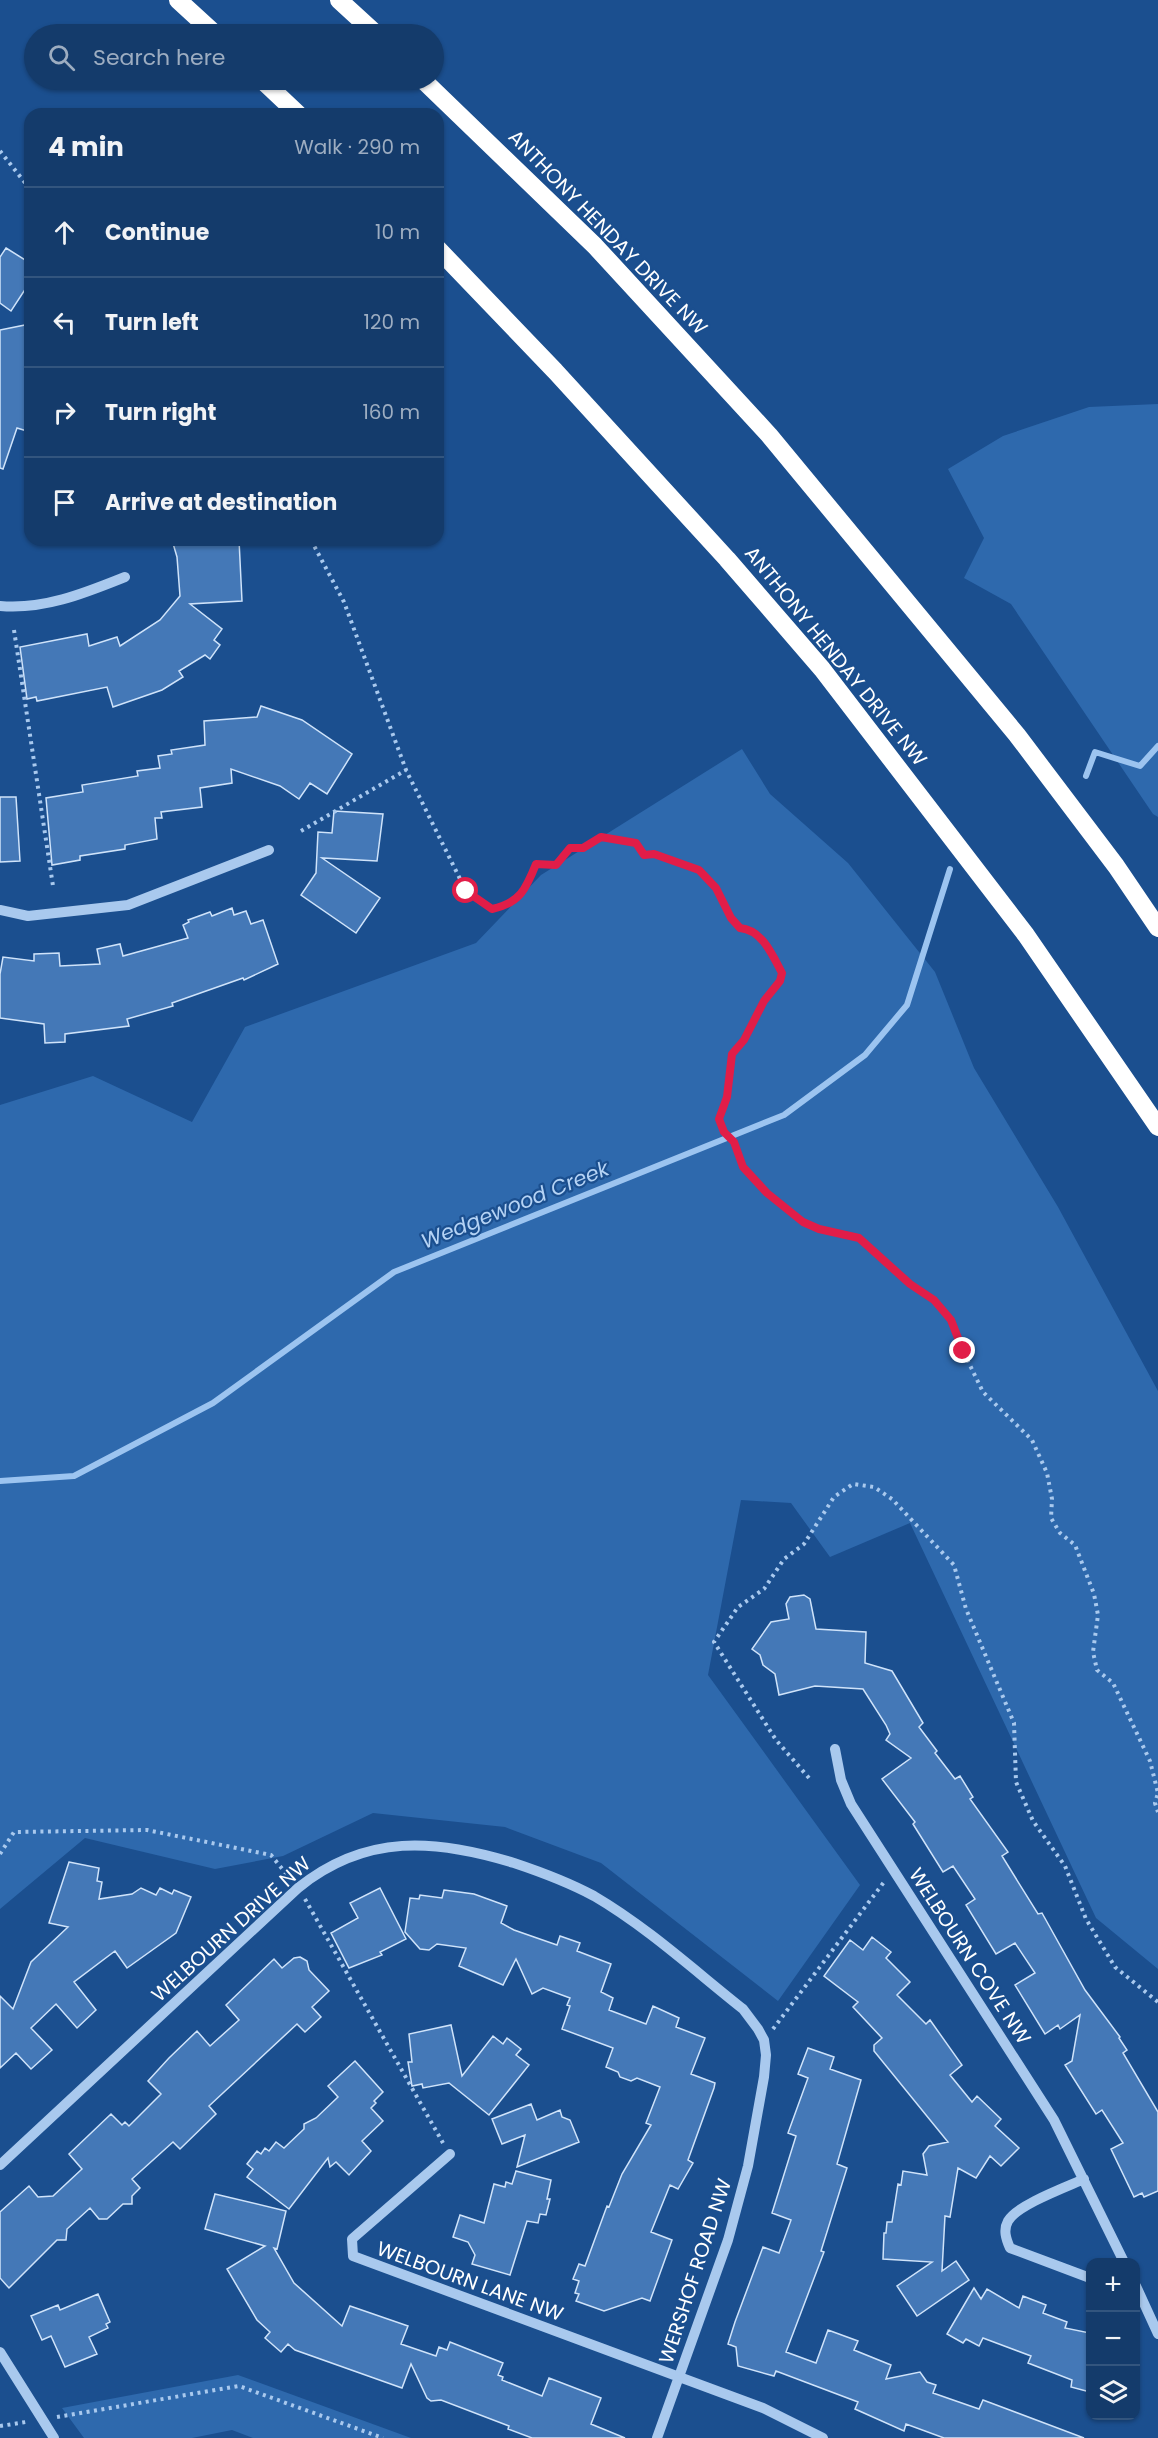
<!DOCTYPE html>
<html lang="en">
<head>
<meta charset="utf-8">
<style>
  :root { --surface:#143b6b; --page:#1d4271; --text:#f1f3f6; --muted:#9dadc1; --line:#33557e }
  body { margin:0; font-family:Poppins,sans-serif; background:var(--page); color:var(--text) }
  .controls { position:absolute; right:18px; bottom:18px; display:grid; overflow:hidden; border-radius:12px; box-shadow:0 2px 4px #0004 }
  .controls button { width:54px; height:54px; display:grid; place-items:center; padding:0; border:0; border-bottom:2px solid var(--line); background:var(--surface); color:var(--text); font:30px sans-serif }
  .stop { position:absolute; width:18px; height:18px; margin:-14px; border:4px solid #e11d48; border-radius:50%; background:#fff }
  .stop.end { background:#e11d48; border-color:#fff; box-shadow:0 2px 6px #0008 }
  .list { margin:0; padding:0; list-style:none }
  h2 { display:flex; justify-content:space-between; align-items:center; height:78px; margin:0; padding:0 24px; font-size:26px }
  h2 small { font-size:20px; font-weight:400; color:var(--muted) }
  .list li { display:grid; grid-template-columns:39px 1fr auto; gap:18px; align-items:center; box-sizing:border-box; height:90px; padding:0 24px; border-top:2px solid var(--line) }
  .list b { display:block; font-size:22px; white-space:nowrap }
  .list em { font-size:20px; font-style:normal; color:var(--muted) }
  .icon { flex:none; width:33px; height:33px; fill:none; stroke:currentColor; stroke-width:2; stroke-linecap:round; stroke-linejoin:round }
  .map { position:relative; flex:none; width:1158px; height:2438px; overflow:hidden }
  .search { position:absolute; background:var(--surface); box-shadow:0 2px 4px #0004; left:24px; top:24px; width:420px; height:66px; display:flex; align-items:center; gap:15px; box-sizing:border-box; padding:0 21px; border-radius:33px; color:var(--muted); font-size:22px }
  .panel { position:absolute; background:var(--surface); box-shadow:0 2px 4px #0004; left:24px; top:108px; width:420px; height:438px; border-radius:18px }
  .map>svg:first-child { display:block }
  .green { fill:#2e69ad }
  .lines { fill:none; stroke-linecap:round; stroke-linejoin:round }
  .stream { stroke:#9cc4f0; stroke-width:6 }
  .building { fill:#4478b7; stroke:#cfe3fa; stroke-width:1.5 }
  .path { stroke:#a9c9ee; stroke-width:4; stroke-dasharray:3 4.5; stroke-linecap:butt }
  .minor { stroke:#a9c9ee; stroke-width:10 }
  .highway { stroke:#fff; stroke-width:18 }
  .route { stroke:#e11d48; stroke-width:8 }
  .labels { text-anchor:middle; stroke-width:4.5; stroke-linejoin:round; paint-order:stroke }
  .street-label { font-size:20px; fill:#fff; stroke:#1b4f8f }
  .water-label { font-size:21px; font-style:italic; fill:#b5d3f5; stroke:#1b4f8f }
</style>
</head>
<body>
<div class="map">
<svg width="1158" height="2438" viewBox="0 0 1158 2438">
  <rect width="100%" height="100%" fill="#1b4f8f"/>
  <path class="green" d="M1158,404V817L1153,814L1011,604L964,578L984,538L948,469L1003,436L1089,407Z
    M742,749L770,794L848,863L935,972L974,1068L1058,1207L1158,1391V1969L1096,1918L910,1523L830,1557L791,1503L741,1500L708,1675L860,1885L778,2001L601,1863L505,1827L373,1813L283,1856L215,1869L85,1838L0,1909V1105L93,1076L192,1122L245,1027L476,943L541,875Z
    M238,2375L411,2438H253L232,2430L192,2438H84L62,2408Z"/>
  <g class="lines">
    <path class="stream" d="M1086,776L1095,752L1140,766L1158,746
      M0,1481L74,1476L213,1403L394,1272L784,1115L865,1055L907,1005L950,869"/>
  </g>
  <path class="building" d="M6,248L30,263V282L11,311L0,303V257Z
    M30,324V432L17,428L3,469L0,468V330Z
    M172,540H239L242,601L190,604L222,629L214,640L220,645L210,659L205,655L179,671L183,677L162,690L113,707L107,687L37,701L36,697L27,699L20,647L87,634L89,646L117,637L120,646L160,620L180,596L177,557Z
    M261,706L302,720L352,754L327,794L310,783L299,799L280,786L231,769L232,783L200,788L202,807L161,812L162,818H155L157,839L125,845V849L80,856V860L52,865L46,798L83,792L82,785L138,776L137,771L160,768L158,756L172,754L171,750L205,745L204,721L257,717Z
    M0,797H16L20,861L0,862Z
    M334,811L383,814L377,861L322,858L380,898L356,933L301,895L316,873L318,832L332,833Z
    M232,908L234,915L246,911L251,924L263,920L278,964L244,980L243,978L172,1003L173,1006L127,1019L129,1026L65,1034V1042L45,1043L44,1024L0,1018V974L3,957L34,961V954L59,953L60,966L100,964L97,949L120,944L123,956L188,938L183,925L189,922L188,920L210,912L212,916Z
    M804,1595L810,1599L816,1629L866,1632L865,1663L892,1671L923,1723L919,1727L937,1751L935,1753L955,1779L960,1776L973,1797L970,1799L1008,1852L1002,1856L1038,1914L1042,1913L1085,1990L1120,2037L1119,2038L1127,2050L1123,2053L1158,2112V2191L1144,2197L1142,2193L1134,2197L1111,2149L1123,2143L1102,2110L1096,2114L1065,2065L1072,2061L1080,2015L1060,2029L1058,2025L1045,2034L1015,1985L1035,1973L1015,1943L996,1954L966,1905L975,1899L953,1866L943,1872L913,1824L915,1822L882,1779L911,1758L886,1740L890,1734L886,1725L863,1689L815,1686L779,1695L775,1674L763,1665L760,1655L752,1649L771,1622L789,1619L786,1604L790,1597Z
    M69,1862L99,1868L97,1881L102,1882L99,1899L132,1894L141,1888L156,1895L160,1888L172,1894L174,1890L191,1897L176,1933L127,1968L115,1951L74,1982L96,2010L77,2028L56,2004L31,2028L52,2050L31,2069L16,2053L0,2068V1996L13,2009L31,1962L68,1927L49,1923Z
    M380,1888L406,1939L380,1952L382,1955L349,1968L331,1933L358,1918L350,1903Z
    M444,1890L474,1894L507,1906L501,1923L514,1930L557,1945L560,1936L580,1943L577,1951L611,1964L601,1992L613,1998L609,2010L646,2024L653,2006L679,2018L676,2027L705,2038L691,2074L715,2083L714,2088L688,2160L693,2163L678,2189L670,2185L651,2232L672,2240L650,2301L642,2298L604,2311L576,2301L579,2294L575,2293L579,2281L573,2279L579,2264L585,2266L607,2206L609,2207L622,2174L651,2125L646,2123L660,2087L637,2078L631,2081L620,2077L618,2072L606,2067L613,2048L562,2029L570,2006L567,2005L570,1998L543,1988L532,1994L516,1959L503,1985L459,1966L466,1948L437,1944L429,1950L420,1949L405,1932L410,1898L419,1899L420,1895L442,1898Z
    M872,1937L891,1952L886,1958L910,1982L897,1995L926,2024L930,2020L962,2065L950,2075L972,2102L977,2096L1001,2119L995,2126L1019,2148L1001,2166L990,2156L976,2178L958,2168L950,2217L945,2216L942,2271L956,2261L969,2280L917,2316L897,2286L932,2262L883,2259L884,2233H886L887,2222H892L898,2184L901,2185L903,2171L927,2175L923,2154L929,2146L948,2142L874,2051V2045L882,2038L853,2007L858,2002L824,1976L850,1940L863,1950Z
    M300,1957L307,1961L309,1970L329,1991L312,2007L321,2017L305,2032L297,2024L209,2106L216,2114L180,2149L173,2142L132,2179L140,2188L132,2196V2204H123L107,2219H99L90,2208L67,2229L66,2240H57L9,2288L0,2278V2212L29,2186L38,2197L53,2196L82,2169L69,2154L111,2114L122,2125L125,2122L129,2126L161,2094L148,2081L169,2058L197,2031L210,2046L239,2020L226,2005L274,1959L282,1968L294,1958Z
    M451,2025L462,2076L493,2036L503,2044L507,2038L521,2049L516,2055L529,2065L489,2115L449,2083L423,2088L422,2084L412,2086L408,2062H412L409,2034Z
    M808,2048L834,2057L830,2069L861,2080L837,2164L847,2168L821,2251L824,2252L786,2352L816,2363L828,2330L858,2341L854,2350L891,2365L886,2379L920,2372L927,2382L936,2385L933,2393L979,2409L983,2400L1084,2438H944L906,2424L904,2431L855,2409L858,2402L776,2371L774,2376L738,2366L736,2347L728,2344L735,2322L763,2247L779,2253L791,2220L772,2213L796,2136L788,2133L808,2078L798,2074Z
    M355,2061L383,2092L374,2101L376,2103L371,2108L383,2121L362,2141L371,2151L349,2175L336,2162L330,2167L328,2158L289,2209L247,2177L253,2169L247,2164L257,2151L261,2154L265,2148L269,2151L276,2142L284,2148L304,2129V2124L316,2118L338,2097L328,2086Z
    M531,2104L537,2120L560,2110L562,2117L570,2120L579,2142L517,2167L525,2135L502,2144L492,2119Z
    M516,2171L551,2180L547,2199H550L546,2215L540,2214L538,2223L527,2221L510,2275L472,2264L475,2255L468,2242L453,2237L460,2215L484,2223L494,2184L505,2187L506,2182L512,2184Z
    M215,2194L286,2211L277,2249L274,2248L294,2283L342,2326L350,2306L408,2326L401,2344L436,2356L439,2347L447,2350L450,2342L503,2363L498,2375L503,2377L502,2380L542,2396L549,2378L601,2398L591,2424L625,2438H532L508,2429L509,2426L441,2400L431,2401L427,2398L411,2364L402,2388L295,2350L288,2344L281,2352L265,2338L270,2332L257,2320L227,2269L265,2246L205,2229Z
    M974,2288L981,2299L987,2289L1019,2308L1023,2296L1046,2305L1043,2313L1067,2322L1065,2328L1090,2333V2392L1071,2387L1072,2380L1028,2363L1031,2356L983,2338L979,2346L966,2339L963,2343L947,2334Z
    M98,2294L110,2322L106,2324L108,2328L89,2337L97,2354L65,2367L51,2336L42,2340L31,2316L58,2305L60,2310Z"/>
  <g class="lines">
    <path class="path" d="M0,151L30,189
      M311,540L344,602L406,770L466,891L492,909C520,903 526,889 536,864L556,865L570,848H583L601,837L636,843L644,855L654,854L699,870L716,888L731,918L740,928C762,930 772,954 782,973L780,981L764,1001L744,1040L732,1054L727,1097L719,1119L724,1132L734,1142L743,1167L767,1193L803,1222L819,1229L859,1237L910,1284L935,1300L951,1320L963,1351L983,1392L1032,1440L1047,1473L1052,1499L1051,1518L1060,1533L1075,1545L1094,1594L1098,1615L1093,1652L1097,1670L1113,1683L1150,1761L1158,1793L1155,1803L1158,1812
      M14,630L53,886
      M301,831L406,770
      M809,1778L776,1740L714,1642L738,1607L764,1589L784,1559L804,1544L834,1497L853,1484L874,1487L892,1499L954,1565L966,1609L1014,1723L1016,1782L1033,1821L1065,1866L1086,1919L1115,1967L1158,2002
      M0,1854L14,1832L147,1830L271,1855L288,1876
      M305,1899L443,2143
      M773,2029L884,1882
      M57,2417L239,2386L383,2438
      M0,2426L26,2422"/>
    <path class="minor" d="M0,606C44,610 85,593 125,577
      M0,910L28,916L128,905L269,850
      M835,1749L841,1780L851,1804L1054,2120L1124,2262
      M450,2154L352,2239L353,2256L763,2408L823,2438
      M0,2165L298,1888C366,1833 436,1839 514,1863C541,1872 568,1882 594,1896C647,1927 695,1971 743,2009L758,2029L764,2040L766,2055L764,2077L748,2166L728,2240L657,2438
      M1084,2179C1066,2187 1017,2205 1008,2221C1003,2230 1006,2239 1010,2248L1090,2278
      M1136,2286L1158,2334
      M0,2352L54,2438"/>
    <path class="highway" d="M178,0L215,34
      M339,0L376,34
      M262,80L298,114
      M423,80L595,246L769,435L1017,735L1116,866L1158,928
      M438,249L555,371L727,559L822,669L1026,935L1158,1127"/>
  </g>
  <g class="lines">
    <path class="route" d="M466,891L492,909C520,903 526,889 536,864L556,865L570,848H583L601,837L636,843L644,855L654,854L699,870L716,888L731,918L740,928C762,930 772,954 782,973L780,981L764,1001L744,1040L732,1054L727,1097L719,1119L724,1132L734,1142L743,1167L767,1193L803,1222L819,1229L859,1238L910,1284L934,1300L951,1320L963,1351"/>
  </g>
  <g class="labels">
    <g class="street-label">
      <text transform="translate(608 232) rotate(46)" y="7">ANTHONY HENDAY DRIVE NW</text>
      <text transform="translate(836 656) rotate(51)" y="7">ANTHONY HENDAY DRIVE NW</text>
      <text transform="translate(231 1929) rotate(-42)" y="7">WELBOURN DRIVE NW</text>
      <text transform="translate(970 1956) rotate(57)" y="7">WELBOURN COVE NW</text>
      <text transform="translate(695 2271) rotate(-72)" y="7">WERSHOF ROAD NW</text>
      <text transform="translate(470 2281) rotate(20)" y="7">WELBOURN LANE NW</text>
    </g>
    <g class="water-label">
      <text transform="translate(515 1205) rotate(-22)" y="7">Wedgewood Creek</text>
    </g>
  </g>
</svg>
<div class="controls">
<button>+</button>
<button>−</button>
<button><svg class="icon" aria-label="layers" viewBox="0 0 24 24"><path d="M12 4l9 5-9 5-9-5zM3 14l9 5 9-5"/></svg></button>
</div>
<div class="stop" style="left:466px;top:891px"></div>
<div class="stop end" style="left:963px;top:1351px"></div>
<div class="search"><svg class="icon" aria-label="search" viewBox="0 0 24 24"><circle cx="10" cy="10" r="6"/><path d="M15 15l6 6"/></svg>Search here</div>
<section class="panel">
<h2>4 min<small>Walk · 290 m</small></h2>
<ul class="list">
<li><svg class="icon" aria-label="ahead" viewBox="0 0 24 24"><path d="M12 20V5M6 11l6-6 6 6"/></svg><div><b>Continue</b></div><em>10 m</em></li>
<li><svg class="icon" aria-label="left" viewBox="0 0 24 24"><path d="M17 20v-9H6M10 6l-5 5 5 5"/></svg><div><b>Turn left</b></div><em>120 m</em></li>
<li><svg class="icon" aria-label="right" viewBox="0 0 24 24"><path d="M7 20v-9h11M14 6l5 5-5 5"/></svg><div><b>Turn right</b></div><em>160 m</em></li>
<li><svg class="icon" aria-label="arrive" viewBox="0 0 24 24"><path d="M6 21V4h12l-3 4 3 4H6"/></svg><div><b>Arrive at destination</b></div></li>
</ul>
</section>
</div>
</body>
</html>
